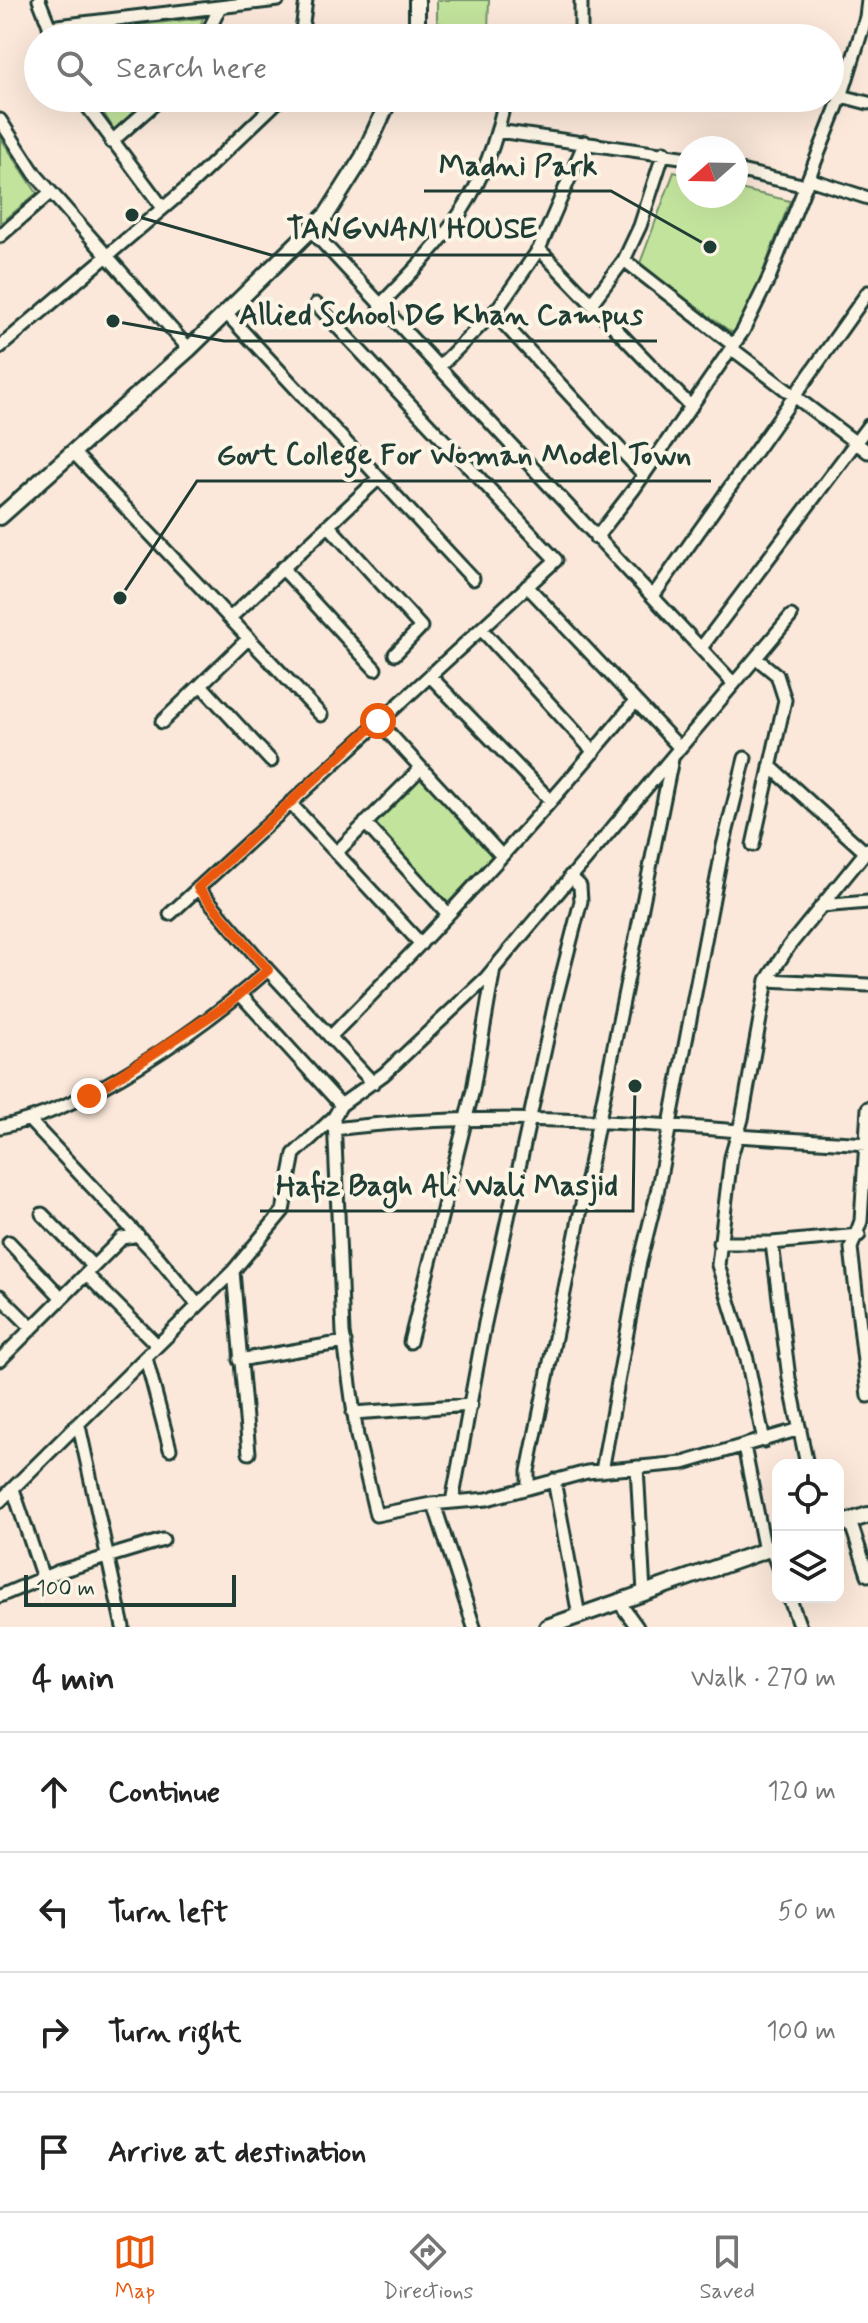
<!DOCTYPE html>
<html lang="en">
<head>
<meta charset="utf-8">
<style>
  :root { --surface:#fff; --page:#f2f2f2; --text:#222; --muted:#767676; --line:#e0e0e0; --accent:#ea580c }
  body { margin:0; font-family:Mynerve,sans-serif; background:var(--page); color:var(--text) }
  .controls { position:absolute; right:24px; bottom:24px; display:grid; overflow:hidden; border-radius:16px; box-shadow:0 8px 32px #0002 }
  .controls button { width:72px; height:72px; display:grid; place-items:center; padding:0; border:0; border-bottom:2px solid var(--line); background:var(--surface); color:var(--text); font:40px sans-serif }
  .compass { position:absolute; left:676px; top:136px; width:72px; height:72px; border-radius:50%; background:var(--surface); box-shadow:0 8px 32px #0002; rotate:250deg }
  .scale { position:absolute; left:24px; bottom:20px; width:212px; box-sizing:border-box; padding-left:8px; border:4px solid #1f3d34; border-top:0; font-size:22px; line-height:28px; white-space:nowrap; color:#1f3d34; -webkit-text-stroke:6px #fcf5e5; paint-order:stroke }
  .stop { position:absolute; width:24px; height:24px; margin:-18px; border:6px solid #ea580c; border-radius:50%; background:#fff }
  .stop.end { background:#ea580c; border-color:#fff; box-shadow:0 2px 8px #0008 }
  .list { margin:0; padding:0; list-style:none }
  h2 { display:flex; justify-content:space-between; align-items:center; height:104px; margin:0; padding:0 32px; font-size:34px }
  h2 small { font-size:26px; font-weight:400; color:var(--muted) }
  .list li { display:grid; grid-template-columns:52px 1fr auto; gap:24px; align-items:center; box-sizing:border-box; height:120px; padding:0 32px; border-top:2px solid var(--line) }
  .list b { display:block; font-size:30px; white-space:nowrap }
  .list em { font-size:26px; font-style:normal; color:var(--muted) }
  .icon { flex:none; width:44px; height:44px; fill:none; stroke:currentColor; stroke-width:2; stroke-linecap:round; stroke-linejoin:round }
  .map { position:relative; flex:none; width:868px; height:1627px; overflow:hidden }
  .search { position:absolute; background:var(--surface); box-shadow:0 8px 32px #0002; left:24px; right:24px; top:24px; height:88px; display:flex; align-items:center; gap:20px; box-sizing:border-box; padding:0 28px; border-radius:44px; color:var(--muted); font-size:30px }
  .sheet { height:584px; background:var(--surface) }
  nav { display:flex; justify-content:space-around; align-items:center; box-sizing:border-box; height:112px; border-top:2px solid var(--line); background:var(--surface); font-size:22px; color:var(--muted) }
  nav a { display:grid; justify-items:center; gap:4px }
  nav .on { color:var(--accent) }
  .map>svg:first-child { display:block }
  .green { fill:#c2e39c; stroke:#709068; stroke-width:2 }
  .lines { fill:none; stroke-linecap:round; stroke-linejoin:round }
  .minor-casing { stroke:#1f3d34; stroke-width:17 }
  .tertiary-casing { stroke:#1f3d34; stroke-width:20 }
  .minor { stroke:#fcf5e5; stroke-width:11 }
  .tertiary { stroke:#fcf5e5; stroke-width:14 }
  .route { stroke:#ea580c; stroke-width:10 }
  .leader { fill:none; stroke:#1f3d34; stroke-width:3 }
  .callout-dot { fill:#1f3d34; stroke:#fcf5e5; stroke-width:3 }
  .callout-label { font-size:30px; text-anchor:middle; font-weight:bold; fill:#1f3d34; stroke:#fcf5e5; stroke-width:8; stroke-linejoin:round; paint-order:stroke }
</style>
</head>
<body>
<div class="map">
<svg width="868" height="1627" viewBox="0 0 868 1627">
  <rect width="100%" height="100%" fill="#fbe8da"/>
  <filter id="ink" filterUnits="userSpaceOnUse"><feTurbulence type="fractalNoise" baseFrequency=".0125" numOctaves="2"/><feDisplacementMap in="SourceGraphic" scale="16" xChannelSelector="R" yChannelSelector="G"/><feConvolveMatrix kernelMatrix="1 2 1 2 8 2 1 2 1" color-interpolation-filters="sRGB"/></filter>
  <g filter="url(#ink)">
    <path class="green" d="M437,0H489L488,30L437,23Z
      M203,18L196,38H67L66,33Z
      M95,98H151L114,130Z
      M0,137L37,193L0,224Z
      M674,172L688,176V196H736V188L790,201L749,308L734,334L639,266Z
      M420,778L494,854L446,905L373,823Z"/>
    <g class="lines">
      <g class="minor-casing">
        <path id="minor" d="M39,0L54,38
          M49,27L278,0
          M205,38L220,7
          M301,38L306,0
          M581,38V0
          M830,93L868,103
          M81,98L163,208
          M0,120L35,174L189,349
          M498,131L688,158
          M111,142L161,98
          M736,170L806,186
          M809,179L868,198
          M311,230L734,684
          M0,236L51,192
          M539,249L691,407
          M624,260L733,345
          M381,304C447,237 487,194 505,98
          M591,304L624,260L640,226L664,152
          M226,313L473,579
          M494,313L644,475
          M0,347L188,187L281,98
          M731,348L868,452
          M439,367L498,308L539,249L585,142
          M73,452L321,715
          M328,525L421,627L395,654
          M596,538L634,489L743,331L769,278L842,94L866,17L868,0
          M282,568L375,669
          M527,586L680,748
          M653,596L868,292
          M791,616L486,978L384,1074L341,1105L334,1117L343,1333L357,1436L376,1515L431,1504L487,1499L587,1472L683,1463L800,1429
          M230,618L379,478
          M481,629L594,752
          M701,648L868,426
          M430,676L551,801
          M201,685L271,761
          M378,721L501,855
          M162,722L249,638
          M770,766L865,852
          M290,803L421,944
          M365,823L448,914
          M753,845L785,700L777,675L756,658
          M336,853L421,768
          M198,888L268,970L373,1083
          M821,906L868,902
          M170,914L556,560L316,304
          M767,980L868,985
          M240,994L341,1105
          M330,1037C436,930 539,819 634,703
          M868,1108L861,1221L851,1248L868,1396
          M30,1121L158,1257L197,1304
          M0,1127C88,1109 200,1030 268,970
          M334,1129C467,1112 605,1120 739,1131
          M737,1136L868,1144
          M42,1214L93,1266
          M9,1242L62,1298
          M719,1243H772L859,1235
          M772,1243L789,1378L807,1465
          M233,1271L249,1453
          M86,1274L157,1345
          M0,1296L32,1328
          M410,1342L473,1090L494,968
          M146,1358L170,1449
          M0,1360L122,1238L138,1235
          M239,1360L345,1342
          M353,1413L471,1405
          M79,1426L123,1627
          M764,1441L747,1359L718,1265L731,1157L742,1119L767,980L789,946L868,849
          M744,1446L765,1551
          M637,1467L644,1593
          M602,1471L639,1266L656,1198L723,846L745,758
          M554,1480L579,1616
          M528,1488V1471L672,759
          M13,1489L43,1578
          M0,1501L233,1271L283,1211L294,1154L334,1117
          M452,1502L485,1323L556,998L581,901L580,886L570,876
          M434,1504L474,1627
          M850,1521L868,1575
          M771,1549L778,1567
          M0,1596L57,1572L163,1540
          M789,1597L800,1627
          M619,1602L637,1627"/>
      </g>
      <g class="tertiary-casing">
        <path id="tertiary" d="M417,38V0
          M0,517L189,349L327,214L363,157L390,98
          M838,1525L868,1515
          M547,1627L778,1546"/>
      </g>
      <use href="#minor" class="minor"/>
      <use href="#tertiary" class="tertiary"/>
    </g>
  </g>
  <g class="lines" filter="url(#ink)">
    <path class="route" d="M89,1096L227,1005L268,970L198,888L378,721"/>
  </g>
  <path class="leader" d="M710 247L611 191H424M132 215L271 255H552M113 321L224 341H657M120 598L197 481H711M635 1086L633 1211H260"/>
  <g class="callout-dot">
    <circle cx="710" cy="247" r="8"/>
    <circle cx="132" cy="215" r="8"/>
    <circle cx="113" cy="321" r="8"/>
    <circle cx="120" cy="598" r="8"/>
    <circle cx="635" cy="1086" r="8"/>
  </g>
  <g class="callout-label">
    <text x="518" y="175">Madni Park</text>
    <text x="412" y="238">TANGWANI HOUSE</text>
    <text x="441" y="324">Allied School DG Khan Campus</text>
    <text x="454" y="464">Govt College For Woman Model Town</text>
    <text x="447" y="1195">Hafiz Bagh Ali Wali Masjid</text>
  </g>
</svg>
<div class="controls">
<button><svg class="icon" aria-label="locate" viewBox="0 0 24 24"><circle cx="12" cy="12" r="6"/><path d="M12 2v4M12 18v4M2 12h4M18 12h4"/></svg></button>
<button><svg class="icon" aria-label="layers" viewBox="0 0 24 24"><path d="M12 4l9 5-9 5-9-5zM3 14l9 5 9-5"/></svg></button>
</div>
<svg class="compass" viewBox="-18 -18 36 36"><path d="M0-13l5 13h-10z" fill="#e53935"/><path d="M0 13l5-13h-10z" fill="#767676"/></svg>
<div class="scale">100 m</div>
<div class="stop" style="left:378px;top:721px"></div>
<div class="stop end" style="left:89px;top:1096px"></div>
<div class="search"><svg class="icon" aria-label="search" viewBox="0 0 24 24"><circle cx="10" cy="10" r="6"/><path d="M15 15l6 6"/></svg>Search here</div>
</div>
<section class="sheet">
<h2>4 min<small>Walk · 270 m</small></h2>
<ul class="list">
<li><svg class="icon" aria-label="ahead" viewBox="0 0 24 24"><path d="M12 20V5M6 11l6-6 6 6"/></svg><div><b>Continue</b></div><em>120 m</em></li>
<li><svg class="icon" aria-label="left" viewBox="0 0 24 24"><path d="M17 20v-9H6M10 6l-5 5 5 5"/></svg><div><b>Turn left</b></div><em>50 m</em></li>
<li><svg class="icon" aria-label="right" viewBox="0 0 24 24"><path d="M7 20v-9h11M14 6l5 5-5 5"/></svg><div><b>Turn right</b></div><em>100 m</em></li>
<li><svg class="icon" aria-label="arrive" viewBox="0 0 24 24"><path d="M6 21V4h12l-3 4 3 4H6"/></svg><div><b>Arrive at destination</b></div></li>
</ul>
</section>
<nav>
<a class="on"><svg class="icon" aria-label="map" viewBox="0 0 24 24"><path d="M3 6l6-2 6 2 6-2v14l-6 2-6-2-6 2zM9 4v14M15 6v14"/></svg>Map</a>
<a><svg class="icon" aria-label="directions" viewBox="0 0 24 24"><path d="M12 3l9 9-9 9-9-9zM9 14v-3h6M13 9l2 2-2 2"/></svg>Directions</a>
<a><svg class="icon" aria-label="saved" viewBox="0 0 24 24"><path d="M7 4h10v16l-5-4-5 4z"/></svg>Saved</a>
</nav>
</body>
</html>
